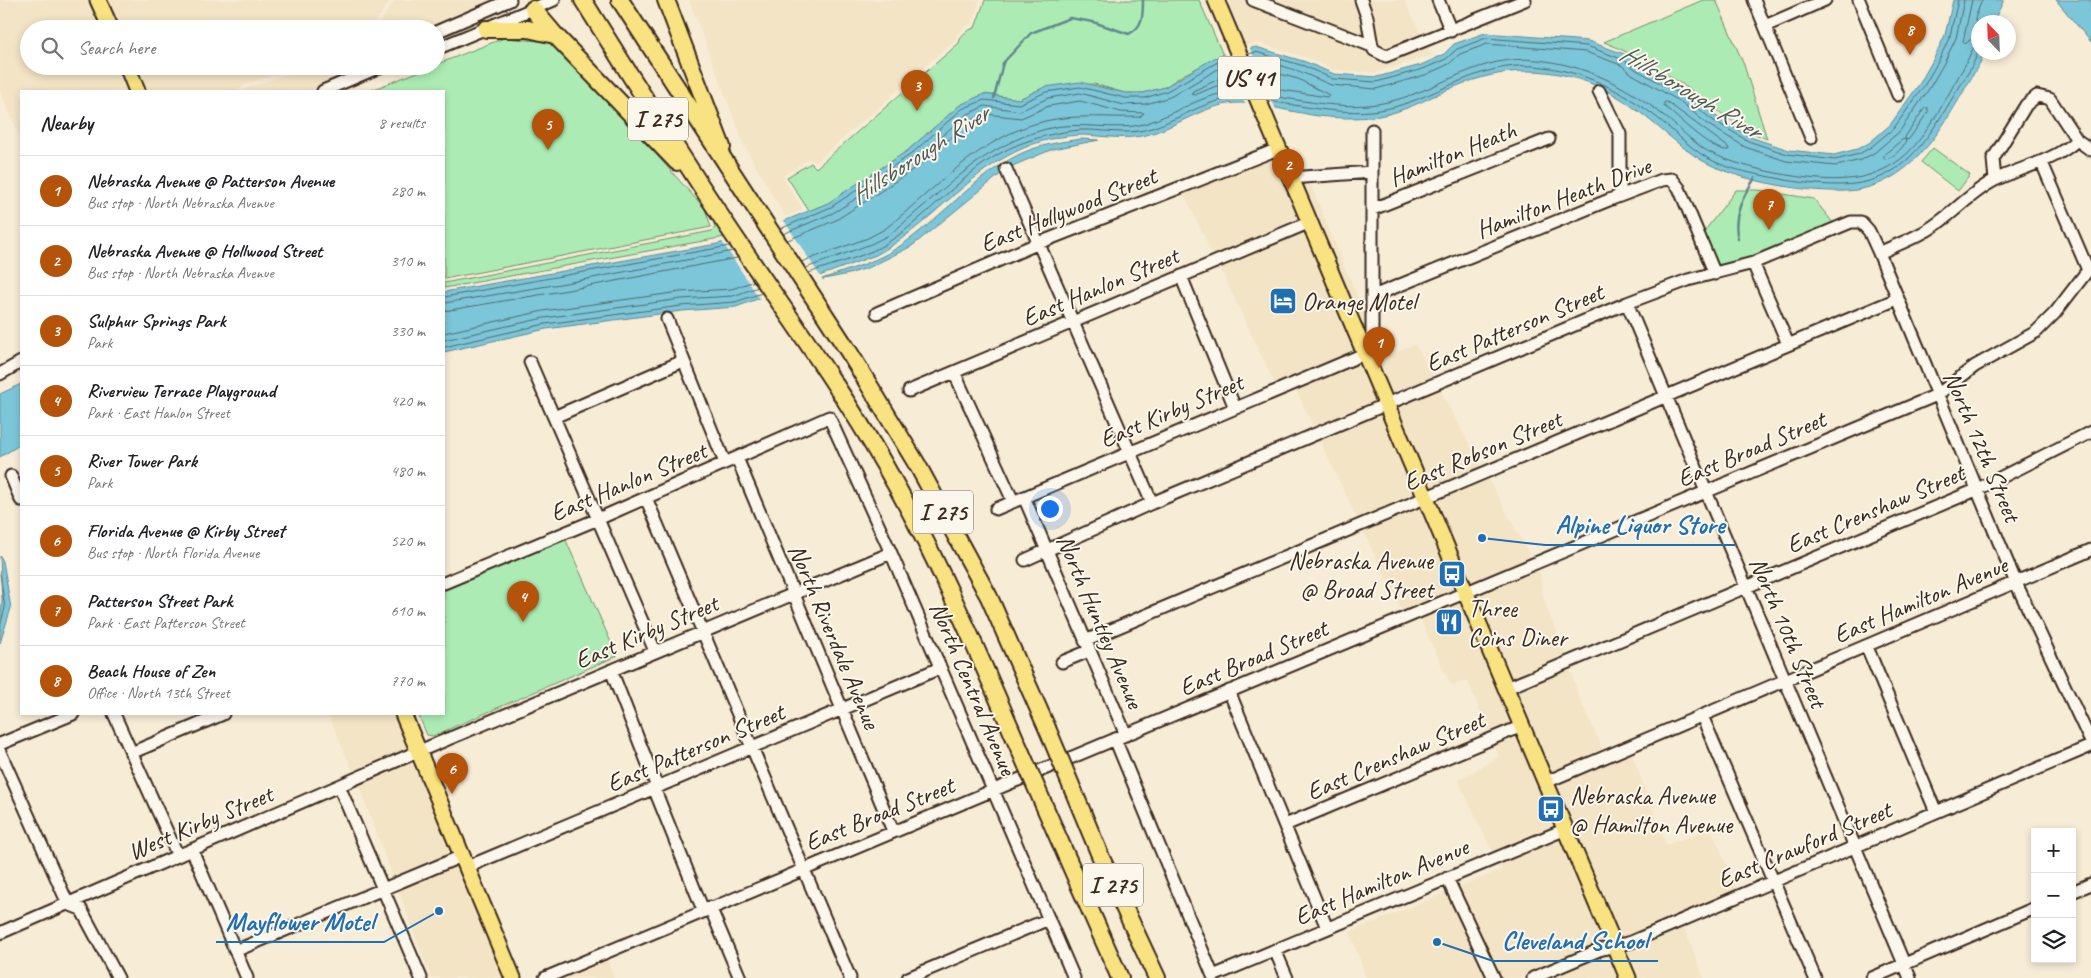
<!DOCTYPE html>
<html lang="en">
<head>
<meta charset="utf-8">
<style>
  :root { --surface:#fff; --page:#f2f2f2; --text:#202124; --muted:#757577; --line:#e0e0e0; --accent:#b45309 }
  body { margin:0; font-family:Caveat,sans-serif; background:var(--page); color:var(--text) }
  .controls { position:absolute; right:15px; bottom:15px; display:grid; overflow:hidden; border-radius:0px; box-shadow:0 2px 8px #0003 }
  .controls button { width:45px; height:45px; display:grid; place-items:center; padding:0; border:0; border-bottom:1px solid var(--line); background:var(--surface); color:var(--text); font:25px sans-serif }
  .compass { position:absolute; left:1971px; top:15px; width:45px; height:45px; border-radius:50%; background:var(--surface); box-shadow:0 2px 8px #0003; rotate:337deg }
  .you { position:absolute; left:1049px; top:508px; width:18px; height:18px; margin:-12px; border:4px solid #fff; border-radius:50%; background:#1a73e8; box-shadow:0 0 0 8px #1a73e833 }
  .badge { display:grid; place-items:center; width:32px; height:32px; border-radius:50%; background:var(--accent); color:#fff; font-size:16px; font-weight:700 }
  .pin { position:absolute; translate:-50% -41px; filter:drop-shadow(0 1px 2px #0008) }
  .pin::after { content:''; position:absolute; top:26px; width:18px; height:15px; background:inherit; clip-path:polygon(0 0,100% 0,50% 100%) }
  .list { margin:0; padding:0; list-style:none }
  h2 { display:flex; justify-content:space-between; align-items:center; height:65px; margin:0; padding:0 20px; font-size:21px }
  h2 small { font-size:16px; font-weight:400; color:var(--muted) }
  .list li { display:grid; grid-template-columns:32px 1fr auto; gap:15px; align-items:center; box-sizing:border-box; height:70px; padding:0 20px; border-top:1px solid var(--line) }
  .list b { display:block; font-size:19px; white-space:nowrap }
  .list p { margin:0; font-size:16px; white-space:nowrap; color:var(--muted) }
  .list em { font-size:16px; font-style:normal; color:var(--muted) }
  .icon { flex:none; width:28px; height:28px; fill:none; stroke:currentColor; stroke-width:2; stroke-linecap:round; stroke-linejoin:round }
  .map { position:relative; flex:none; width:2091px; height:978px; overflow:hidden }
  .search { position:absolute; background:var(--surface); box-shadow:0 2px 8px #0003; left:20px; top:20px; width:425px; height:55px; display:flex; align-items:center; gap:12px; box-sizing:border-box; padding:0 18px; border-radius:28px; color:var(--muted); font-size:19px }
  .panel { position:absolute; background:var(--surface); box-shadow:0 2px 8px #0003; left:20px; top:90px; width:425px; height:625px; border-radius:0px }
  .map>svg:first-child { display:block }
  .built { fill:#f4e4c6 }
  .green { fill:#acecb4; stroke:#748b69 }
  .water { fill:#7bc6da; stroke:#61888f }
  .pier { fill:#f7ecd6 }
  .lines { fill:none; stroke-linecap:round; stroke-linejoin:round }
  .shore { stroke:#556869; stroke-width:1 }
  .stream { stroke:#61888f; stroke-width:2.5 }
  .minor-casing { stroke:#3b2a1e; stroke-width:15 }
  .major-casing { stroke:#3b2a1e; stroke-width:19 }
  .highway-casing { stroke:#3b2a1e; stroke-width:20 }
  .minor { stroke:#fbf7ec; stroke-width:11 }
  .major { stroke:#f8e281; stroke-width:15 }
  .highway { stroke:#f8e281; stroke-width:16 }
  .highway-bridge-casing { stroke:#3b2a1e; stroke-width:20; stroke-linecap:butt }
  .highway-bridge { stroke:#f8e281; stroke-width:16 }
  .labels { text-anchor:middle; stroke-width:4; stroke-linejoin:round; paint-order:stroke }
  .shield { fill:#fbf7ec; stroke:#75685c; stroke-width:1 }
  .shield-label { font-size:24px; font-weight:bold; fill:#3b2a1e }
  .street-label { font-size:25px; fill:#3b2a1e; stroke:#fbf7ec }
  .poi-label { font-size:25px; fill:#3b2a1e; stroke:#fbf7ec; text-anchor:start }
  .water-label { font-size:26px; font-style:italic; fill:#4e5956; stroke:#fbf7ec }
  .leader { fill:none; stroke:#1f6fb2; stroke-width:2 }
  .callout-dot { fill:#1f6fb2; stroke:#fbf7ec; stroke-width:2 }
  .callout-label { font-size:26px; text-anchor:middle; font-weight:bold; fill:#1f6fb2; stroke:#fbf7ec; stroke-width:4; stroke-linejoin:round; paint-order:stroke }
</style>
</head>
<body>
<div class="map">
<svg width="2091" height="978" viewBox="0 0 2091 978">
  <rect width="100%" height="100%" fill="#f7ecd6"/>
  <filter id="ink" filterUnits="userSpaceOnUse"><feTurbulence type="fractalNoise" baseFrequency=".02" numOctaves="2"/><feDisplacementMap in="SourceGraphic" scale="10" xChannelSelector="R" yChannelSelector="G"/><feConvolveMatrix kernelMatrix="1 2 1 2 8 2 1 2 1" color-interpolation-filters="sRGB"/></filter>
  <g filter="url(#ink)">
    <path class="built" d="M0,0H391L370,29H29V66H298L244,85L239,91H21V139L0,91Z
      M395,0H498L431,29H375Z
      M689,0H980L972,24L966,26L957,35L955,40L816,162L809,159L784,175V180L803,209L785,217L745,147Z
      M1221,0H1240L1369,50L1388,61L1427,46L1432,55L1376,73L1359,72L1334,70L1307,58L1257,43L1240,46Z
      M1266,0H1356L1363,18L1366,39Z
      M1366,0H1404L1423,37L1386,51L1377,46Z
      M311,66H362L352,73L311,91H244L247,88Z
      M1276,155L1302,220L1214,257L1183,192Z
      M1309,181L1368,322L1367,338L1365,343L1296,182Z
      M1306,229L1359,351L1276,386L1219,266Z
      M1376,341L1383,358L1415,344L1435,380L1389,399L1369,355Z
      M1362,360L1381,403L1315,430L1295,388Z
      M1439,388L1483,469L1429,493L1392,408Z
      M1384,412L1421,496L1359,522L1319,439Z
      M1488,478L1532,559L1468,587L1432,502Z
      M1424,505L1460,590L1403,614L1363,531Z
      M1537,568L1540,574L1543,598L1567,657L1509,682L1472,596Z
      M1464,599L1516,723L1489,734L1468,681L1451,685L1420,619L1407,623Z
      M1570,667L1578,695L1604,752L1548,776L1512,691Z
      M328,714H398L413,749L354,774Z
      M1520,732L1560,826L1493,853L1458,780L1499,757L1493,743Z
      M1631,752L1666,845L1711,829L1738,891L1617,940L1552,785Z
      M417,758L456,854L394,880L358,783Z
      M1564,835L1609,943L1520,978H1499L1457,888L1500,870L1497,862Z
      M460,863L509,978H431L398,889Z
      M1449,891L1489,978H1366L1350,932Z
      M1683,925L1704,978H1633L1621,949Z
      M1612,952L1624,978H1545L1601,955Z
      M606,957L614,978H557Z"/>
    <path class="green" d="M985,0H1199L1223,55L1183,75L1165,87L1143,93H1125L1094,84L1045,87L1019,99L984,94L960,105L907,151L859,183L828,203L809,211L787,177L811,163L816,168L959,43C961,34 967,30 975,28Z
      M1703,0H1716L1744,65L1767,139C1733,126 1717,109 1689,89C1663,71 1634,54 1604,42Z
      M504,38L538,41L558,45L705,209L711,227L444,279V91H369Z
      M1933,148L1970,175L1958,191L1921,162Z
      M1736,190H1758L1814,199L1837,228L1715,274L1700,237Z
      M714,223L725,237L444,288V283L712,231L715,228Z
      M564,536L617,656L433,736L427,735L418,714H444V588Z"/>
    <path class="water" d="M1953,0H2004L1993,22H1978V52L1984,53L1980,63C1948,116 1918,187 1846,191C1806,193 1729,180 1695,156C1659,131 1630,97 1587,82C1533,62 1487,71 1436,95C1415,105 1394,115 1371,117C1350,119 1323,118 1302,113C1282,110 1261,103 1241,103C1207,102 1178,127 1146,135C1126,140 1104,136 1084,135C1062,135 1037,141 1017,151C964,176 928,227 876,255L736,307L682,311L546,329L444,352V292L717,244L750,235L828,203L907,151L960,105L984,94L1019,99L1045,87L1080,82L1125,93H1143L1165,87L1214,58L1256,47L1306,62L1334,74L1377,77L1421,65L1443,55L1454,44L1485,33L1588,41L1627,55L1638,64L1688,93L1714,115L1750,137L1789,150L1834,155L1857,149L1869,143L1890,125L1920,83L1934,58L1945,35Z
      M2056,0H2091V42Z
      M1081,139L1099,140L1053,149L1010,167L1008,163L1001,167L1003,172L912,246L870,267L849,274L824,279L811,287L809,284C838,272 871,265 897,248C940,220 972,178 1018,155C1038,145 1060,142 1081,139Z
      M21,384V444L0,457V394Z
      M0,556L3,561L11,608L0,643L2,600Z"/>
    <path class="pier" d="M1249,46L1276,110L1246,106L1224,52Z
      M783,219L824,282L812,289L806,283L761,301L721,240L749,233Z"/>
    <g class="lines">
      <path class="shore" d="M1972,0L1963,42L1965,44L1978,34L1975,18L1982,0
        M1248,54L1256,52L1263,54L1304,66L1333,79L1376,82L1423,69L1446,59L1457,49L1486,38L1587,46L1624,60L1635,69L1685,97L1711,119L1748,141L1787,154L1835,160L1859,154L1871,147L1894,128L1924,86L1939,60L1950,36L1958,0
        M1251,60L1256,58L1301,72L1331,85L1376,89L1425,75L1449,64L1460,54L1487,44L1586,52L1621,65L1632,74L1681,102L1707,124L1745,147L1786,161L1836,166L1861,160L1874,153L1899,132L1929,89L1944,63L1956,38L1964,0
        M1254,67L1298,79L1329,95L1327,97L1262,87
        M1236,71L1193,91L1192,94L1195,95L1216,86L1242,84
        M1265,95C1308,101 1349,112 1392,101C1443,88 1480,54 1537,60C1585,65 1625,85 1663,115C1677,126 1689,139 1704,149C1735,168 1812,183 1848,179C1864,178 1881,172 1895,163C1924,145 1946,97 1964,67C1969,59 1971,48 1978,43
        M1268,101C1310,107 1352,118 1394,107C1442,94 1481,62 1534,66C1582,70 1622,90 1660,120C1677,134 1694,152 1715,162C1738,172 1762,175 1786,180C1876,195 1905,178 1950,102C1960,85 1972,70 1978,52
        M1667,102L1728,147L1729,150C1711,152 1678,117 1664,106V103Z
        M1928,108V112L1909,139L1906,140L1905,137L1924,109Z
        M1902,140L1905,139L1906,142C1901,149 1893,159 1884,159V155Z
        M780,229L831,207L910,155L962,109L984,100L1019,104L1046,92L1080,87L1125,98H1145L1167,91L1216,63L1231,58
        M783,234L833,213L865,193L914,160L966,115L985,106L1020,111L1048,98L1080,93L1124,105L1146,104L1170,97L1218,69L1233,64
        M788,240L836,220L869,199L918,166L970,121L986,114L1021,118L1049,106L1080,101L1121,112L1144,113L1140,117C1109,118 1076,114 1045,121C981,136 934,190 885,229L868,238L801,262
        M806,268L871,244L889,235C938,196 983,145 1046,129C1078,120 1115,132 1144,124C1177,114 1210,88 1245,92
        M809,273C837,262 869,257 893,239C935,210 969,165 1017,145C1037,137 1058,132 1080,130C1101,129 1123,135 1144,130C1179,122 1211,93 1248,99
        M444,297L729,246
        M444,303L566,283L733,251
        M444,311L568,290L737,258
        M444,333L543,311L680,292L732,289L754,281
        M444,340L544,318L681,299L733,296L758,287
        M444,347L545,324L681,306L735,302L762,293
        M0,574L5,608L0,626"/>
      <path class="stream" d="M994,98L1003,63L1031,33L1070,18L1093,22L1129,34C1143,27 1143,15 1143,0
        M1738,239C1732,217 1743,196 1755,178"/>
      <g class="minor-casing">
        <path id="minor" d="M1253,0L1372,46
          M1361,0L1367,17L1372,46L1374,50L1386,56L1525,0
          M1438,0L1451,31
          M1754,0L1811,138
          M1859,0L1898,95
          M1765,26L1825,0
          M436,32L510,0
          M436,49L554,0
          M323,91L382,66
          M1599,91L1620,134V196
          M1006,169L1152,503
          M1290,178L1372,172
          M1995,180L1993,159L2026,105L2037,96L2050,99L2077,140L2091,150
          M1373,209L1549,139
          M1879,253C1894,246 1910,240 1924,232C1950,218 1969,193 1995,180C2024,166 2053,162 2077,140
          M1753,263L1788,344
          M1181,276L1235,408
          M1373,296L1609,200L1662,180L1672,179L1679,188L1715,274
          M1627,303L1910,978
          M877,313L1039,243L1278,149
          M667,319L725,463
          M530,362L655,651
          M954,372L1013,501
          M0,374L21,362
          M909,391L1308,223
          M554,417L683,361
          M737,458L893,831
          M11,476L21,500
          M1024,497L1126,735
          M646,498L850,978
          M996,509L1364,354L1372,339V130
          M1025,560L1152,503L1627,303L1688,280L1753,263L1851,222H1861L1869,231L1879,253L2016,583L2091,742
          M444,583L598,519L829,417L891,553L1074,978
          M1085,641L1897,299
          M1867,647L1936,812
          M1062,662L1089,651
          M611,670L657,787
          M1507,688L1976,490L2091,432
          M1229,691L1327,928
          M114,714L178,856
          M1702,716L1815,978
          M1115,739L1213,976L1566,829
          M0,744L73,714
          M0,752L68,904L81,909L118,978
          M131,753L223,714
          M1546,782L2091,550
          M339,786L421,978
          M654,788L703,910
          M1285,825L1522,726
          M192,850L247,978
          M467,867L940,668
          M1447,878L1494,978
          M2072,892L2091,884
          M710,907L740,978
          M0,933L410,755L891,553
          M1275,950L1287,978
          M235,951L462,856
          M545,978L1937,395L1975,366L2036,332L2055,313L2088,270L2042,163
          M908,978L1049,919
          M1533,978L1599,950L1631,942L2091,746
          M1872,978L2035,908"/>
      </g>
      <g class="major-casing">
        <path id="major" d="M98,0L111,29
          M1216,0L1628,978
          M127,66L137,91
          M403,714L513,978"/>
      </g>
      <g class="highway-casing">
        <path id="highway" d="M583,0C628,72 673,144 720,215C775,298 835,378 884,464C935,553 976,647 1016,741
          M620,0L849,352L918,466L989,597L1047,728
          M666,0L722,147
          M533,9L555,35L677,162
          M486,29H528L555,35
          M1073,790L1102,860L1157,978
          M1043,803L1120,978"/>
      </g>
      <use href="#minor" class="minor"/>
      <use href="#major" class="major"/>
      <use href="#highway" class="highway"/>
      <g class="highway-bridge-casing">
        <path id="highway-bridge" d="M1047,728L1073,790
          M1016,741L1043,803"/>
      </g>
      <use href="#highway-bridge" class="highway-bridge"/>
    </g>
  </g>
  <defs>
    <g id="hotel-square" transform="scale(1.4375)"><rect x="-9" y="-9" width="18" height="18" rx="4" fill="#1f6fb2" stroke="#fbf7ec"/><path d="M-6-4.5h1.5V1H6V5H4.5V3h-9V5H-6ZM-4 0a1.8 1.8 0 1 1 3.6 0ZM.5 0V-2.5h3Q6-2.5 6 0Z" fill="#fff"/></g>
    <g id="bus-square" transform="scale(1.4375)"><rect x="-9" y="-9" width="18" height="18" rx="4" fill="#1f6fb2" stroke="#fbf7ec"/><path d="M-5-6H5V4H4V6H2V4H-2V6H-4V4H-5ZM-3.5-4V0h7V-4ZM-3.5 1.2v1.5H-2V1.2ZM2 1.2v1.5H3.5V1.2Z" fill="#fff"/></g>
    <g id="restaurant-square" transform="scale(1.4375)"><rect x="-9" y="-9" width="18" height="18" rx="4" fill="#1f6fb2" stroke="#fbf7ec"/><path d="M-5-6h1v4h1v-4h1v4h1v-4h1v5L-1.5 .5V6h-2V.5L-5-1ZM5-6V6H3V1.5H1.5Q1.5-4 5-6Z" fill="#fff"/></g>
  </defs>
  <g fill-rule="evenodd">
    <use href="#hotel-square" x="1283" y="301"/>
    <use href="#bus-square" x="1452" y="574"/>
    <use href="#restaurant-square" x="1449" y="622"/>
    <use href="#bus-square" x="1551" y="809"/>
  </g>
  <g class="labels">
    <g class="shield">
      <rect x="1218" y="56.5" width="62" height="43" rx="4"/>
      <rect x="628" y="97.5" width="60" height="43" rx="4"/>
      <rect x="913" y="490.5" width="60" height="43" rx="4"/>
      <rect x="1083" y="863.5" width="60" height="43" rx="4"/>
    </g>
    <g class="shield-label">
      <text x="1249" y="86">US 41</text>
      <text x="658" y="127">I 275</text>
      <text x="943" y="520">I 275</text>
      <text x="1113" y="893">I 275</text>
    </g>
    <g class="street-label">
      <text transform="translate(1452 153) rotate(-22)" y="9">Hamilton Heath</text>
      <text transform="translate(1563 197) rotate(-21)" y="9">Hamilton Heath Drive</text>
      <text transform="translate(1068 209) rotate(-22)" y="9">East Hollywood Street</text>
      <text transform="translate(1100 286) rotate(-23)" y="9">East Hanlon Street</text>
      <text transform="translate(1514 327) rotate(-23)" y="9">East Patterson Street</text>
      <text transform="translate(1171 410) rotate(-23)" y="9">East Kirby Street</text>
      <text transform="translate(1983 446) rotate(67)" y="9">North 12th Street</text>
      <text transform="translate(1751 448) rotate(-23)" y="9">East Broad Street</text>
      <text transform="translate(1482 450) rotate(-23)" y="9">East Robson Street</text>
      <text transform="translate(628 481) rotate(-23)" y="9">East Hanlon Street</text>
      <text transform="translate(1875 508) rotate(-23)" y="9">East Crenshaw Street</text>
      <text transform="translate(1920 599) rotate(-23)" y="9">East Hamilton Avenue</text>
      <text transform="translate(1101 621) rotate(67)" y="9">North Huntley Avenue</text>
      <text transform="translate(646 631) rotate(-23)" y="9">East Kirby Street</text>
      <text transform="translate(1789 632) rotate(67)" y="9">North 10th Street</text>
      <text transform="translate(835 636) rotate(67)" y="9">North Riverdale Avenue</text>
      <text transform="translate(1253 657) rotate(-23)" y="9">East Broad Street</text>
      <text transform="translate(974 688) rotate(67)" y="9">North Central Avenue</text>
      <text transform="translate(695 747) rotate(-23)" y="9">East Patterson Street</text>
      <text transform="translate(1395 755) rotate(-23)" y="9">East Crenshaw Street</text>
      <text transform="translate(879 813) rotate(-22)" y="9">East Broad Street</text>
      <text transform="translate(200 822) rotate(-23)" y="9">West Kirby Street</text>
      <text transform="translate(1804 844) rotate(-23)" y="9">East Crawford Street</text>
      <text transform="translate(1381 881) rotate(-23)" y="9">East Hamilton Avenue</text>
    </g>
    <g class="poi-label">
      <text x="1302" y="310">Orange Motel</text>
      <text x="1433" y="569" text-anchor="end">Nebraska Avenue<tspan x="1433" dy="29">@ Broad Street</tspan></text>
      <text x="1468" y="617">Three<tspan x="1468" dy="29">Coins Diner</tspan></text>
      <text x="1570" y="804">Nebraska Avenue<tspan x="1570" dy="29">@ Hamilton Avenue</tspan></text>
    </g>
    <g class="water-label">
      <text transform="translate(1691 91) rotate(31)" y="9">Hillsborough River</text>
      <text transform="translate(919 154) rotate(-33)" y="9">Hillsborough River</text>
    </g>
  </g>
  <path class="leader" d="M1482 538L1545 545H1735M439 911L384 942H216M1437 942L1493 961H1658"/>
  <g class="callout-dot">
    <circle cx="1482" cy="538" r="5"/>
    <circle cx="439" cy="911" r="5"/>
    <circle cx="1437" cy="942" r="5"/>
  </g>
  <g class="callout-label">
    <text x="1640" y="533">Alpine Liquor Store</text>
    <text x="300" y="930">Mayflower Motel</text>
    <text x="1575" y="949">Cleveland School</text>
  </g>
</svg>
<div class="controls">
<button>+</button>
<button>−</button>
<button><svg class="icon" aria-label="layers" viewBox="0 0 24 24"><path d="M12 4l9 5-9 5-9-5zM3 14l9 5 9-5"/></svg></button>
</div>
<svg class="compass" viewBox="-18 -18 36 36"><path d="M0-13l5 13h-10z" fill="#e53935"/><path d="M0 13l5-13h-10z" fill="#757577"/></svg>
<div class="you"></div>
<div class="pin badge" style="left:1379px;top:368px">1</div>
<div class="pin badge" style="left:1288px;top:190px">2</div>
<div class="pin badge" style="left:917px;top:111px">3</div>
<div class="pin badge" style="left:523px;top:622px">4</div>
<div class="pin badge" style="left:548px;top:150px">5</div>
<div class="pin badge" style="left:452px;top:794px">6</div>
<div class="pin badge" style="left:1769px;top:230px">7</div>
<div class="pin badge" style="left:1910px;top:55px">8</div>
<div class="search"><svg class="icon" aria-label="search" viewBox="0 0 24 24"><circle cx="10" cy="10" r="6"/><path d="M15 15l6 6"/></svg>Search here</div>
<section class="panel">
<h2>Nearby<small>8 results</small></h2>
<ul class="list">
<li><span class="badge">1</span><div><b>Nebraska Avenue @ Patterson Avenue</b><p>Bus stop · North Nebraska Avenue</p></div><em>280 m</em></li>
<li><span class="badge">2</span><div><b>Nebraska Avenue @ Hollwood Street</b><p>Bus stop · North Nebraska Avenue</p></div><em>310 m</em></li>
<li><span class="badge">3</span><div><b>Sulphur Springs Park</b><p>Park</p></div><em>330 m</em></li>
<li><span class="badge">4</span><div><b>Riverview Terrace Playground</b><p>Park · East Hanlon Street</p></div><em>420 m</em></li>
<li><span class="badge">5</span><div><b>River Tower Park</b><p>Park</p></div><em>480 m</em></li>
<li><span class="badge">6</span><div><b>Florida Avenue @ Kirby Street</b><p>Bus stop · North Florida Avenue</p></div><em>520 m</em></li>
<li><span class="badge">7</span><div><b>Patterson Street Park</b><p>Park · East Patterson Street</p></div><em>610 m</em></li>
<li><span class="badge">8</span><div><b>Beach House of Zen</b><p>Office · North 13th Street</p></div><em>770 m</em></li>
</ul>
</section>
</div>
</body>
</html>
